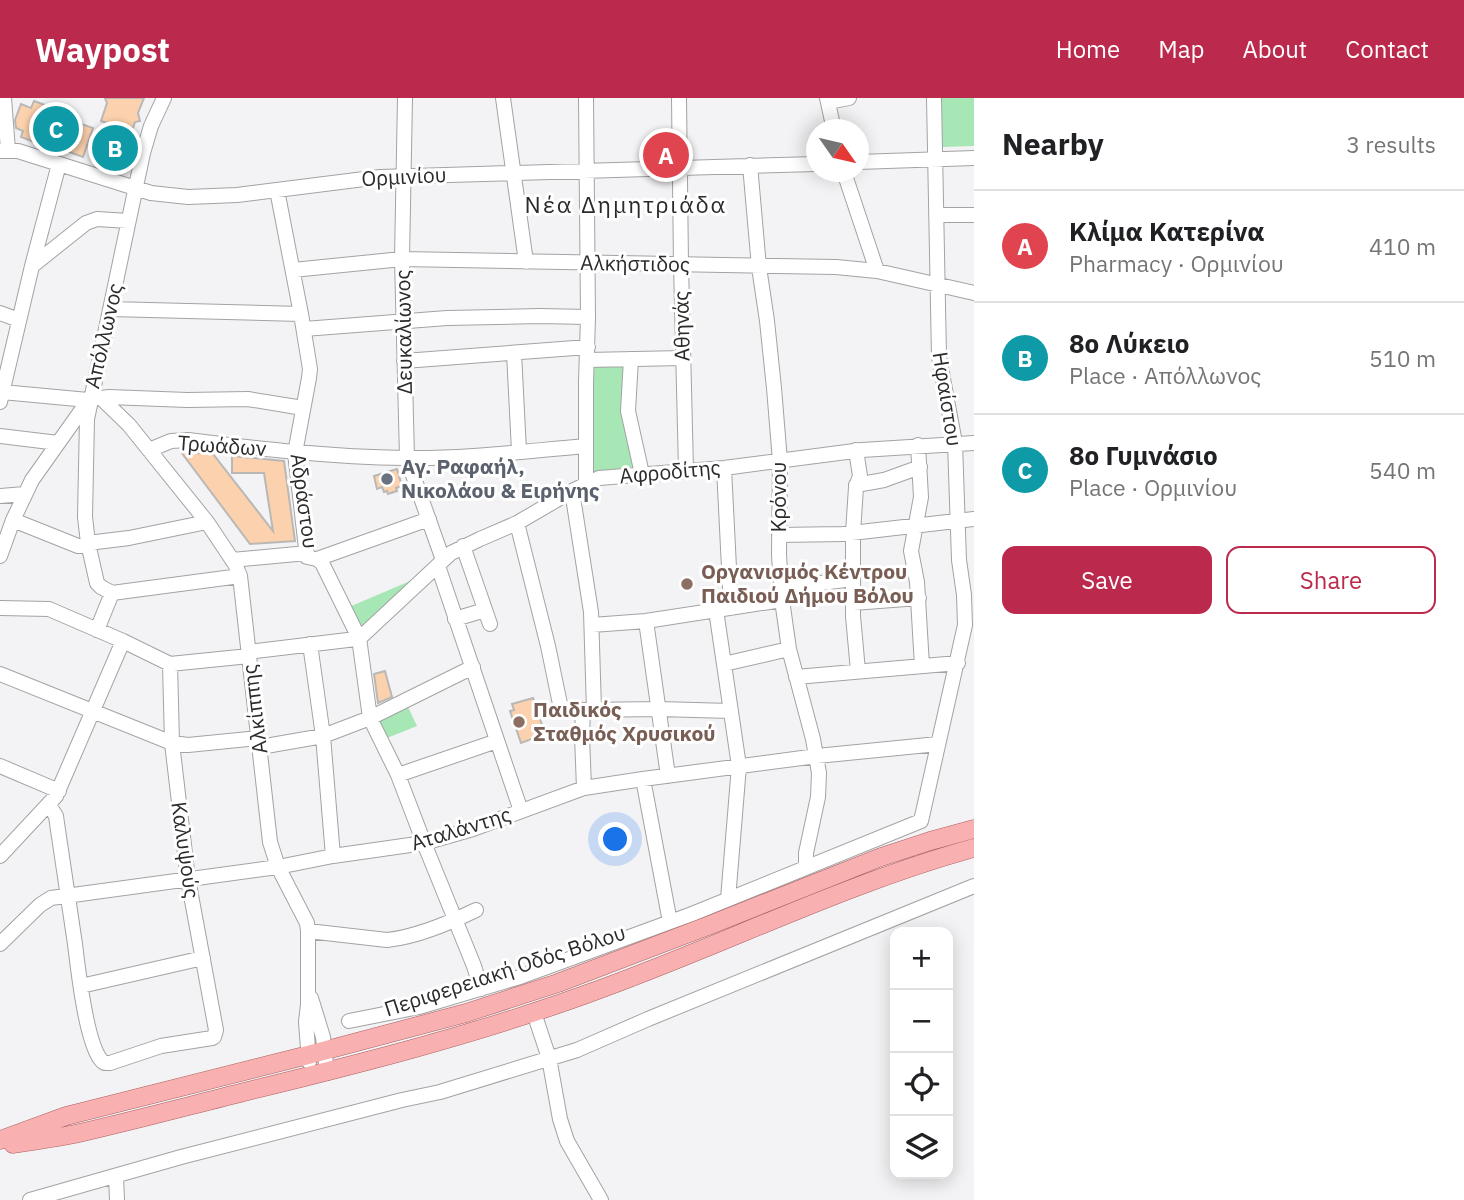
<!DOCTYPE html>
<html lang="en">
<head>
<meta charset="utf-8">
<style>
  :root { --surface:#fff; --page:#f6f6f6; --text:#202124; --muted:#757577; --line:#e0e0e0; --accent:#bb2a4c }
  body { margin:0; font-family:"IBM Plex Sans",sans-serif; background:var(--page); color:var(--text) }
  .controls { position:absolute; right:21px; bottom:21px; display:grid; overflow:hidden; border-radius:14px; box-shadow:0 4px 18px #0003 }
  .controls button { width:63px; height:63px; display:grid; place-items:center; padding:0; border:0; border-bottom:2px solid var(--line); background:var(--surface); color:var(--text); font:35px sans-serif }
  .compass { position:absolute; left:806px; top:21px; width:63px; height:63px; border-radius:50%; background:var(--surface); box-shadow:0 4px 18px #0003; rotate:124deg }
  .you { position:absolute; left:616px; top:742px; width:24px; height:24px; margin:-18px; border:5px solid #fff; border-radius:50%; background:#1a73e8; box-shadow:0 0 0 10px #1a73e833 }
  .badge { display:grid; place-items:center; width:46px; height:46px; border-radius:50%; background:var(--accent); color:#fff; font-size:23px; font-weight:700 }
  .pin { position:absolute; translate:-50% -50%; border:4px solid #fff; box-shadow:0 2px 7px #0006 }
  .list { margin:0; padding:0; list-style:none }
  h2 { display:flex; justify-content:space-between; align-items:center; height:91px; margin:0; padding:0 28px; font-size:30px }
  h2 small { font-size:23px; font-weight:400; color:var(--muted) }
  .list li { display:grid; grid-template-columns:46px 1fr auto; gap:21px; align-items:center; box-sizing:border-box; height:112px; padding:0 28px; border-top:2px solid var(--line) }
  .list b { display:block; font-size:26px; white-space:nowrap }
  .list p { margin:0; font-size:23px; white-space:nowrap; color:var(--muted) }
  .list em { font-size:23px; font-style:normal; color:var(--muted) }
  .actions { display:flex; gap:14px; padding:21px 28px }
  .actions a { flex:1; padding:16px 0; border:2px solid var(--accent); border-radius:14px; text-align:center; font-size:24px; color:var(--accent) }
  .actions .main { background:var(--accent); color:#fff }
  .icon { flex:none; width:38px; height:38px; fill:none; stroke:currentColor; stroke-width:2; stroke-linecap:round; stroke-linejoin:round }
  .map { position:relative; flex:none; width:974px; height:1102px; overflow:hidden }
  header { display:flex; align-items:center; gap:42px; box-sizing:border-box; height:98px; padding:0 35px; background:var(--accent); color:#fff }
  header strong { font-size:33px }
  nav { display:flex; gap:38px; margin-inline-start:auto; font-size:24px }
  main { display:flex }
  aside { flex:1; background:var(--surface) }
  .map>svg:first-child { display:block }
  .green { fill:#a7e7b5 }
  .building { fill:#fcd1ad; stroke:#b9b8b6; stroke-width:2 }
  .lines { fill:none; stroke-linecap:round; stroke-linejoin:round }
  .minor-casing { stroke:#a3a3a4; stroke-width:16 }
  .major-casing { stroke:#ad5f60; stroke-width:19 }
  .minor { stroke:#fff; stroke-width:14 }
  .major { stroke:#f8b0b0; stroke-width:18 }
  .worship-dot { fill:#6b7280; stroke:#fff; stroke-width:2.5 }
  .education-dot { fill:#8d6e63; stroke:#fff; stroke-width:2.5 }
  .labels { text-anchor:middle; stroke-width:6; stroke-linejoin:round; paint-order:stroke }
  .street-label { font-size:21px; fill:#2b2b2b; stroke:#fff }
  .worship-label { font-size:21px; font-weight:bold; fill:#5b616d; stroke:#fff; text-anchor:start }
  .education-label { font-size:21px; font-weight:bold; fill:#785e54; stroke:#fff; text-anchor:start }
  .neighbourhood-label { font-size:23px; letter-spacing:2px; fill:#2b2b2b; stroke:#fff }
</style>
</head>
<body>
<header>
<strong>Waypost</strong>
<nav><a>Home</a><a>Map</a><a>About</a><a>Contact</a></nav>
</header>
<main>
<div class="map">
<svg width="974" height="1102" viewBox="0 0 974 1102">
  <rect width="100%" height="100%" fill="#f3f3f5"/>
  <path class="green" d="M941,0H974V48L942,49Z
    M590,267H625L634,369L590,374Z
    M410,483V486L358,531L349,509Z
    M407,607L417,628L387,640L377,620Z"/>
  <path class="building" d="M105,0H144L138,15L140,23L135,24L132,33L130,32L117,74L99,68L113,27L101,23L107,5Z
    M34,3L72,17L70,22L93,30L83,59L61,51L60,54L21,39L23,33L16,30L15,22L21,6L31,10Z
    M181,354L213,356L273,433L264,375H232V358L284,363L295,443L250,446Z
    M397,371L402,388L396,390L397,393L388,396L387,393L384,394L382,389L377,391L374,378Z
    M385,573L392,599L378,605L374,576Z
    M533,600L542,627L534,630L537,639L521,645L510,613L514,612L512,606Z"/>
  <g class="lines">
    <g class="minor-casing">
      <path id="minor" d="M4,0L8,52
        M405,0L402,161L407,360L443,462
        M503,0L526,164
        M586,0L588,219L586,284V385
        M679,0L681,167L686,372
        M827,0L834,32
        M828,4L849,0
        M0,53H18L151,95L188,99L237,97L380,79L816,66
        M858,64L974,60
        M750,67L759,169L767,223L774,290L780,363L779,457L782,502L789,551L813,641L819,675L818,699L806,755V769
        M844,74L877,173
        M277,92L301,216L310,271L309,280L295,355L307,459L317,461L322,465L359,540L370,620L398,677L424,745L474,868L481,891
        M936,117H974
        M32,168L86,125L97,121L128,123
        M293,172L402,161L836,169L877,173L974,195
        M110,211L301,216
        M0,215L19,222
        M304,231L447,220L540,218L588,219
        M514,255L519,353
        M631,261L628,313L642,376
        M587,262L683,260
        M404,263L588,249
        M2,294L88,302
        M91,299L101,300L129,327L207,424L235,466L240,478L270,744L278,769L307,825L308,833V906L306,924L309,964
        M101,300L109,299L187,302L248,301L303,310
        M0,304L32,168L59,66
        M0,338L58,345
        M918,347L921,399L911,453L917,484L922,568
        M149,352L171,343L188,342C260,351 332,359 405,360C466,361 526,353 586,348
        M856,352L860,378L856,389L853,435V518L858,573
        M724,370L731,510
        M856,387L884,382L920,369
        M572,393L591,514L594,612
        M0,398L25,396
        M13,422L78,448H88
        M517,425L548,548L560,606L564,610L583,612L659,611L730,613
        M779,437L843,436L974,421
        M88,445L129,440L207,424
        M463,448L490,526
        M0,458L13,422L32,382L88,303
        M317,461L429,421
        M232,462L307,455
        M438,468L521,713
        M781,490L853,481
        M112,495L240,478
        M853,505L919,500
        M0,510L49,511L123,543L170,566L249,558
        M716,512L739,668L728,801
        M455,521L485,512
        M646,523L668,678
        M592,527L646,523L782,502
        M97,532L112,495L101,489L97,485L88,445L85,419L87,321L143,55L151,28L164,0
        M310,546L323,638L333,758
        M248,554L356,541L362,538L451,455L480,441L517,425L572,393L599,380L724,370L862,352L974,345
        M724,566L789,551
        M0,576L172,645L188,647L259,640
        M796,579L958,565
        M583,612L582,638L584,690
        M260,649L323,638L370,620L473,569
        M0,668L59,693
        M398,677L497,643
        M643,681L670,824
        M49,707L56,718C62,761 69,804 75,846C78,871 86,944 101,962C104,966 105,965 110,965L161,948L212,940L214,939L216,932L188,781L172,645L170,566
        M0,758L56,698L123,543
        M308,833L387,842C417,839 449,825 476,812
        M0,846L40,807L51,800L278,769L333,758L424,745L473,731L584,690L643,681L817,658L938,646
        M81,888L203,860
        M311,900L323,939L327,975
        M534,915L549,960L560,1021L567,1043L601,1102
        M349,923L419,909L520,879L692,816L921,723L965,527L964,497L959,462L955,345L939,259L934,0
        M116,1078L117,1102
        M30,1102L181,1059L402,1002L440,994L577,952L648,921L974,788"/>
    </g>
    <g class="major-casing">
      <path id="major" d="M0,1042L66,1018L308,957L466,915L558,885L710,827L881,759L930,743L974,731
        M13,1046C33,1043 55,1040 75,1036C132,1023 188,1008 244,994C359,966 473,937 584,897C715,851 840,787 974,750"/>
    </g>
    <use href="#minor" class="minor"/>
    <use href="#major" class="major"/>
  </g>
  <circle class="worship-dot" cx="387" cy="381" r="7"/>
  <g class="education-dot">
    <circle cx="687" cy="486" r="7"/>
    <circle cx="519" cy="624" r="7"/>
  </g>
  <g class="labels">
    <g class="street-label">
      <text transform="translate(404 79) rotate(-3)" y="7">Ορμινίου</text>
      <text transform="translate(635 166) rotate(1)" y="7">Αλκήστιδος</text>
      <text transform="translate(682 228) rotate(-91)" y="7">Αθηνάς</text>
      <text transform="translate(404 234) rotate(-91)" y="7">Δευκαλίωνος</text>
      <text transform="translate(104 238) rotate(-77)" y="7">Απόλλωνος</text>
      <text transform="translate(947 301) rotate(81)" y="7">Ηφαίστου</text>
      <text transform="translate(222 348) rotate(4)" y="7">Τρωάδων</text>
      <text transform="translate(670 374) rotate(-5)" y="7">Αφροδίτης</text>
      <text transform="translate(779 399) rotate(-90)" y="7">Κρόνου</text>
      <text transform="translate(304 403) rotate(82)" y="7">Αδράστου</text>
      <text transform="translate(255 611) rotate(-97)" y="7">Αλκίππης</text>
      <text transform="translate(461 731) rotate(-17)" y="7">Αταλάντης</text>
      <text transform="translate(185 752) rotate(82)" y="7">Καλυψούς</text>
      <text transform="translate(505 873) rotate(-18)" y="7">Περιφερειακή Οδός Βόλου</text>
    </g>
    <g class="worship-label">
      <text x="401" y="376">Αγ. Ραφαήλ,<tspan x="401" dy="24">Νικολάου &amp; Ειρήνης</tspan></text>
    </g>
    <g class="education-label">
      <text x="701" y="481">Οργανισμός Κέντρου<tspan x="701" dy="24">Παιδιού Δήμου Βόλου</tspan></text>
      <text x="533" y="619">Παιδικός<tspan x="533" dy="24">Σταθμός Χρυσικού</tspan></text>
    </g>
    <g class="neighbourhood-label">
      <text x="626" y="115">Νέα Δημητριάδα</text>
    </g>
  </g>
</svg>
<div class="controls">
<button>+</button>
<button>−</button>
<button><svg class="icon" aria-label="locate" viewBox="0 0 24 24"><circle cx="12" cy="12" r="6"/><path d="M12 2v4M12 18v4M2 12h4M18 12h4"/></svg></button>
<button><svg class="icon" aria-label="layers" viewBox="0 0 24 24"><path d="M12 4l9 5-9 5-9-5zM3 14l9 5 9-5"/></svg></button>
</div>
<svg class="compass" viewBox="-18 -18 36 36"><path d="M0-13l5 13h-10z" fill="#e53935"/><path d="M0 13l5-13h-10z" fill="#757577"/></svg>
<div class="you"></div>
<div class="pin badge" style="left:666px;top:57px;background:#e0444e">A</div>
<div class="pin badge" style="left:115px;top:50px;background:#0f9aa8">B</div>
<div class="pin badge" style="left:56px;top:31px;background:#0f9aa8">C</div>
</div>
<aside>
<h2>Nearby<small>3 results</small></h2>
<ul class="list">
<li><span class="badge" style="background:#e0444e">A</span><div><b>Κλίμα Κατερίνα</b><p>Pharmacy · Ορμινίου</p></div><em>410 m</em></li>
<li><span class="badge" style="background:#0f9aa8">B</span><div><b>8ο Λύκειο</b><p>Place · Απόλλωνος</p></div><em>510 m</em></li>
<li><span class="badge" style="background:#0f9aa8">C</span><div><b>8ο Γυμνάσιο</b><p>Place · Ορμινίου</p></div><em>540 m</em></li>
</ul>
<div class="actions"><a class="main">Save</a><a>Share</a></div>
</aside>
</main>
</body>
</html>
